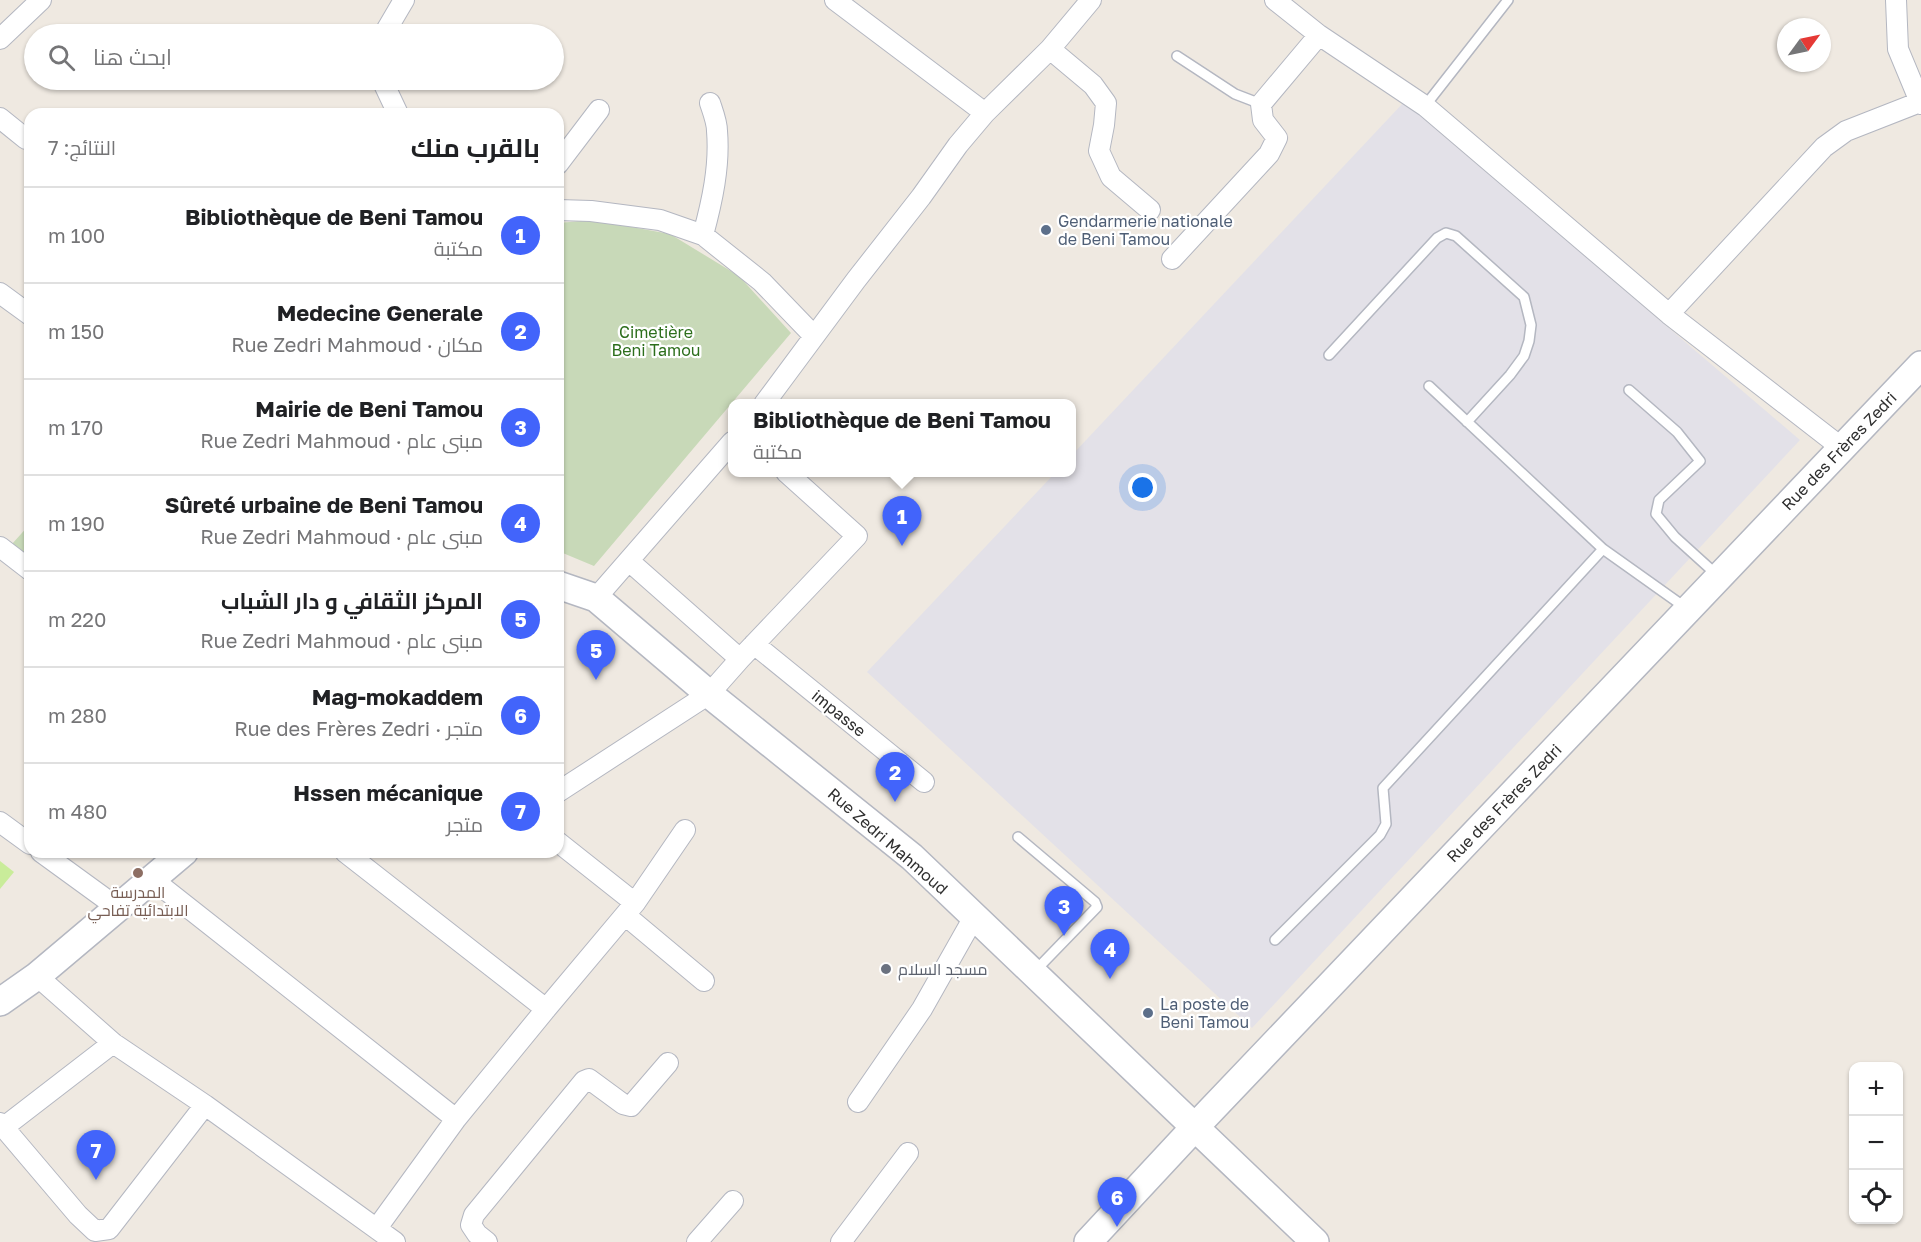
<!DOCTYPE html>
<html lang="ar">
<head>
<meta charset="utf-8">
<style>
  :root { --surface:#fff; --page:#f2f2f2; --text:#202124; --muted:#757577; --line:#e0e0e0; --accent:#4264fb }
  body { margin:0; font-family:"Golos Text",Cairo,sans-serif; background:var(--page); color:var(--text); direction:rtl }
  .controls { position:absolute; right:18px; bottom:18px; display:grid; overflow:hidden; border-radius:12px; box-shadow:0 2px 4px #0004 }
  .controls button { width:54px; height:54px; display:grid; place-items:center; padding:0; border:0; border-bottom:2px solid var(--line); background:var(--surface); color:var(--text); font:30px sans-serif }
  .compass { position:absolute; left:1777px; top:18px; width:54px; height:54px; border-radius:50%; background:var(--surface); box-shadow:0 2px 4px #0004; rotate:57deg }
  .you { position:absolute; left:1143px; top:488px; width:21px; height:21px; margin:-15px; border:4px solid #fff; border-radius:50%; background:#1a73e8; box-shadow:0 0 0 9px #1a73e833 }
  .badge { display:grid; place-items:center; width:39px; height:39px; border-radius:50%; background:var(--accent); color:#fff; font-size:20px; font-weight:700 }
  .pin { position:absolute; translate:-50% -50px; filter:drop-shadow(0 2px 3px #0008) }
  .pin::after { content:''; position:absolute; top:32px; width:21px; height:18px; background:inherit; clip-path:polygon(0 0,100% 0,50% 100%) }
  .popup { position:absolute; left:728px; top:399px; width:348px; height:78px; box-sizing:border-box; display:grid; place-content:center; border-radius:12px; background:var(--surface); filter:drop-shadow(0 2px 4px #0005); font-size:20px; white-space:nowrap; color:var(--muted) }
  .popup b { font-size:22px; color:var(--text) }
  .popup::after { content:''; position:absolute; left:50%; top:100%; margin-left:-12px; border:12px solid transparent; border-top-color:var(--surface) }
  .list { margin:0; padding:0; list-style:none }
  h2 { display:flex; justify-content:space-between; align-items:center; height:78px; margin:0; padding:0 24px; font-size:26px }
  h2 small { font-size:20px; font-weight:400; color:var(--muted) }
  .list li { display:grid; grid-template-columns:39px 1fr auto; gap:18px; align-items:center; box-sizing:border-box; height:96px; padding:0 24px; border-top:2px solid var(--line) }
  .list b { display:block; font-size:22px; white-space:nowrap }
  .list p { margin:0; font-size:20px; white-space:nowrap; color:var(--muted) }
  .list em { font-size:20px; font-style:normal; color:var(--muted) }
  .icon { flex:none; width:33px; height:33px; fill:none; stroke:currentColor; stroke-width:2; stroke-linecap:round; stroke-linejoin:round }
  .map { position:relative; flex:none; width:1921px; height:1242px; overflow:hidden; direction:ltr }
  .search { position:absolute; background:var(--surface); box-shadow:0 2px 4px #0004; left:24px; top:24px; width:540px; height:66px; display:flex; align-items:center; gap:15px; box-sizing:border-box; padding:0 21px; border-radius:33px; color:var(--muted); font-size:22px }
  .panel { position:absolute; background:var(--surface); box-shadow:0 2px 4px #0004; left:24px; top:108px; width:540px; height:750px; border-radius:18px; direction:rtl }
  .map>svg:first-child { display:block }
  .industrial { fill:#e3e1e8 }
  .cemetery { fill:#c8d9b8 }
  .pitch { fill:#c9ec9a }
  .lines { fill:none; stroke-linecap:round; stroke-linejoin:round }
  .lane-casing { stroke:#b4b7c1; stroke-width:12 }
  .street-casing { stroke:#b4b7c1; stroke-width:22 }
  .secondary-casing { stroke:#b4b7c1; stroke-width:30 }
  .lane { stroke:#fff; stroke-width:9 }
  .street { stroke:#fff; stroke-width:20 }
  .secondary { stroke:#fff; stroke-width:27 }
  .service-dot { fill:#5c6f8a; stroke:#fff; stroke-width:2 }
  .education-dot { fill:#8d6e63; stroke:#fff; stroke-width:2 }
  .worship-dot { fill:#6b7280; stroke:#fff; stroke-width:2 }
  .labels { text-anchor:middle; stroke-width:4.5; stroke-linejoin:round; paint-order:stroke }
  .service-label { font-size:16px; fill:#4e5e75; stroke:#fff; text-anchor:start }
  .park-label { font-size:16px; fill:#2c6e1b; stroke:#fff }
  .street-label { font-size:16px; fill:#2e2e2e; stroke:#fff }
  .education-label { font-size:16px; fill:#785e54; stroke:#fff }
  .worship-label { font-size:16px; fill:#5b616d; stroke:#fff; text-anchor:start }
</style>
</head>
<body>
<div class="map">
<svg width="1921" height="1242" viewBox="0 0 1921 1242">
  <rect width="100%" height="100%" fill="#efe9e1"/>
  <path class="industrial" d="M1404,102L1800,440L1252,1028L867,672L1055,473L1072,472V455Z"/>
  <path class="cemetery" d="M593,220L670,234L739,276L791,333L594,566L558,551V223Z
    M30,524V557L12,544Z"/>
  <path class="pitch" d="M0,861L14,872L0,889Z"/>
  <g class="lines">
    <g class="lane-casing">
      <path id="lane" d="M1177,56L1235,94L1261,104
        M1425,106L1508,0
        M1329,355L1437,238L1446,233L1456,236L1524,297L1531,325L1529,341L1524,356L1510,375L1467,422
        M1429,386L1603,549L1686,608
        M1629,390L1677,432L1700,461L1659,500L1656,514L1675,537L1717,575
        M1018,837L1095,902L1097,907L1035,971
        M1275,940L1380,835L1386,824L1383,788L1603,549"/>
    </g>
    <g class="street-casing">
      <path id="street" d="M835,0L985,113
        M1275,0L1319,35L1425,106L1669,314L1842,448
        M1896,0L1898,49L1920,102
        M384,34L404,0
        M0,39L41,0
        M1050,49L1093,85L1106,103L1104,125L1099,151L1111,177L1150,210
        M382,80L398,114
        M0,118L26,139
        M558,164L599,110
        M558,210L591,211L660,220L703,235L762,282L814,336
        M703,235C712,202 720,166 717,131C717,122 713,112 710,103
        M1172,259L1269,154L1277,138L1263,120L1261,104L1319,35
        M0,293L30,315
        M1669,314L1824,147L1846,131L1920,102L1921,104
        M764,404L856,280L921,197L958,145L985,113L1050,49L1091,0
        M0,547L30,570
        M629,561L740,659
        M596,598L732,442
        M754,644L924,782
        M558,792L709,694L740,659L857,536L786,472
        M0,822L30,844
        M558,842L635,903
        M41,852L118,908
        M345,852L546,1009
        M152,879L456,1119
        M625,915L704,981
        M37,976L113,1043L205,1105L395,1242
        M858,1102L922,1009L974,917
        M0,1123L78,1215L95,1231L109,1229L205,1105
        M4,1127L113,1043
        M377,1228L456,1119L546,1009L635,903L685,830
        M487,1242L477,1234L471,1225L474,1215L584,1081L589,1079L623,1104L631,1106L668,1063
        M697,1242L733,1201
        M841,1242L908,1153"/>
    </g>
    <g class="secondary-casing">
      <path id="secondary" d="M558,585L596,598L709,694L912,857L1315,1242
        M0,1002L37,976L184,852
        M1088,1242L1195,1127L1921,365"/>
    </g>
    <use href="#lane" class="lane"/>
    <use href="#street" class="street"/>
    <use href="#secondary" class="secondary"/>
  </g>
  <g class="service-dot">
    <circle cx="1046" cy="230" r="6"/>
    <circle cx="1148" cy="1013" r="6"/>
  </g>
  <circle class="education-dot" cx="138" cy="873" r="6"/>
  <circle class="worship-dot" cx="886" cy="969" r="6"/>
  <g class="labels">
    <g class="service-label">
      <text x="1058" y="227">Gendarmerie nationale<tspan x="1058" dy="18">de Beni Tamou</tspan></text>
      <text x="1160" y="1010">La poste de<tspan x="1160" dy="18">Beni Tamou</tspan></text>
    </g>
    <g class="park-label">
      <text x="656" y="338">Cimetière<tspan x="656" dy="18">Beni Tamou</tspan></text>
    </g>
    <g class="street-label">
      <text transform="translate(1839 451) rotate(-46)" y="6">Rue des Frères Zedri</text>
      <text transform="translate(839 713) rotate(39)" y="6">impasse</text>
      <text transform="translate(1504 803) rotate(-46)" y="6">Rue des Frères Zedri</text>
      <text transform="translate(888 841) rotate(41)" y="6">Rue Zedri Mahmoud</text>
    </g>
    <g class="education-label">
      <text x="138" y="898">المدرسة<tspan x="138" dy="18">الابتدائية تفاحي</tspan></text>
    </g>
    <g class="worship-label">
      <text x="898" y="975">مسجد السلام</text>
    </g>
  </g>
</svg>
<div class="controls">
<button>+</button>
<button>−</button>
<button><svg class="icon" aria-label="locate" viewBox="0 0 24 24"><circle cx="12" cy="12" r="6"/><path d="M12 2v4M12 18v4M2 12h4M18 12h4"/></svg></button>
</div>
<svg class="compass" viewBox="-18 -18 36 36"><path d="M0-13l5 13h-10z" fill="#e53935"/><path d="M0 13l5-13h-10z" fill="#757577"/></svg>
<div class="you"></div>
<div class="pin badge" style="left:902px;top:546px">1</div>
<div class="popup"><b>Bibliothèque de Beni Tamou</b>مكتبة</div>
<div class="pin badge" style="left:895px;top:802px">2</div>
<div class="pin badge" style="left:1064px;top:936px">3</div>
<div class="pin badge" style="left:1110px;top:979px">4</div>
<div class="pin badge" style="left:596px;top:680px">5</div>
<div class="pin badge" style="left:1117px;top:1227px">6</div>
<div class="pin badge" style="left:96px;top:1180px">7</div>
<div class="search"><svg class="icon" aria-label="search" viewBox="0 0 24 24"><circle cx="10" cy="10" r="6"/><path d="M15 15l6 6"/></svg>ابحث هنا</div>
<section class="panel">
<h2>بالقرب منك<small>النتائج: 7</small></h2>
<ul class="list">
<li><span class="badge">1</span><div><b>Bibliothèque de Beni Tamou</b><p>مكتبة</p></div><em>100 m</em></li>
<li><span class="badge">2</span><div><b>Medecine Generale</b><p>مكان · Rue Zedri Mahmoud</p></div><em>150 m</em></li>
<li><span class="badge">3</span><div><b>Mairie de Beni Tamou</b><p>مبنى عام · Rue Zedri Mahmoud</p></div><em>170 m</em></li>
<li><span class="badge">4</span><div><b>Sûreté urbaine de Beni Tamou</b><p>مبنى عام · Rue Zedri Mahmoud</p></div><em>190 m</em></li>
<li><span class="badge">5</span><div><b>المركز الثقافي و دار الشباب</b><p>مبنى عام · Rue Zedri Mahmoud</p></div><em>220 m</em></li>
<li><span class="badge">6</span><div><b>Mag-mokaddem</b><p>متجر · Rue des Frères Zedri</p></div><em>280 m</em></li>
<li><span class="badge">7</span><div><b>Hssen mécanique</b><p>متجر</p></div><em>480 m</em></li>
</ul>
</section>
</div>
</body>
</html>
